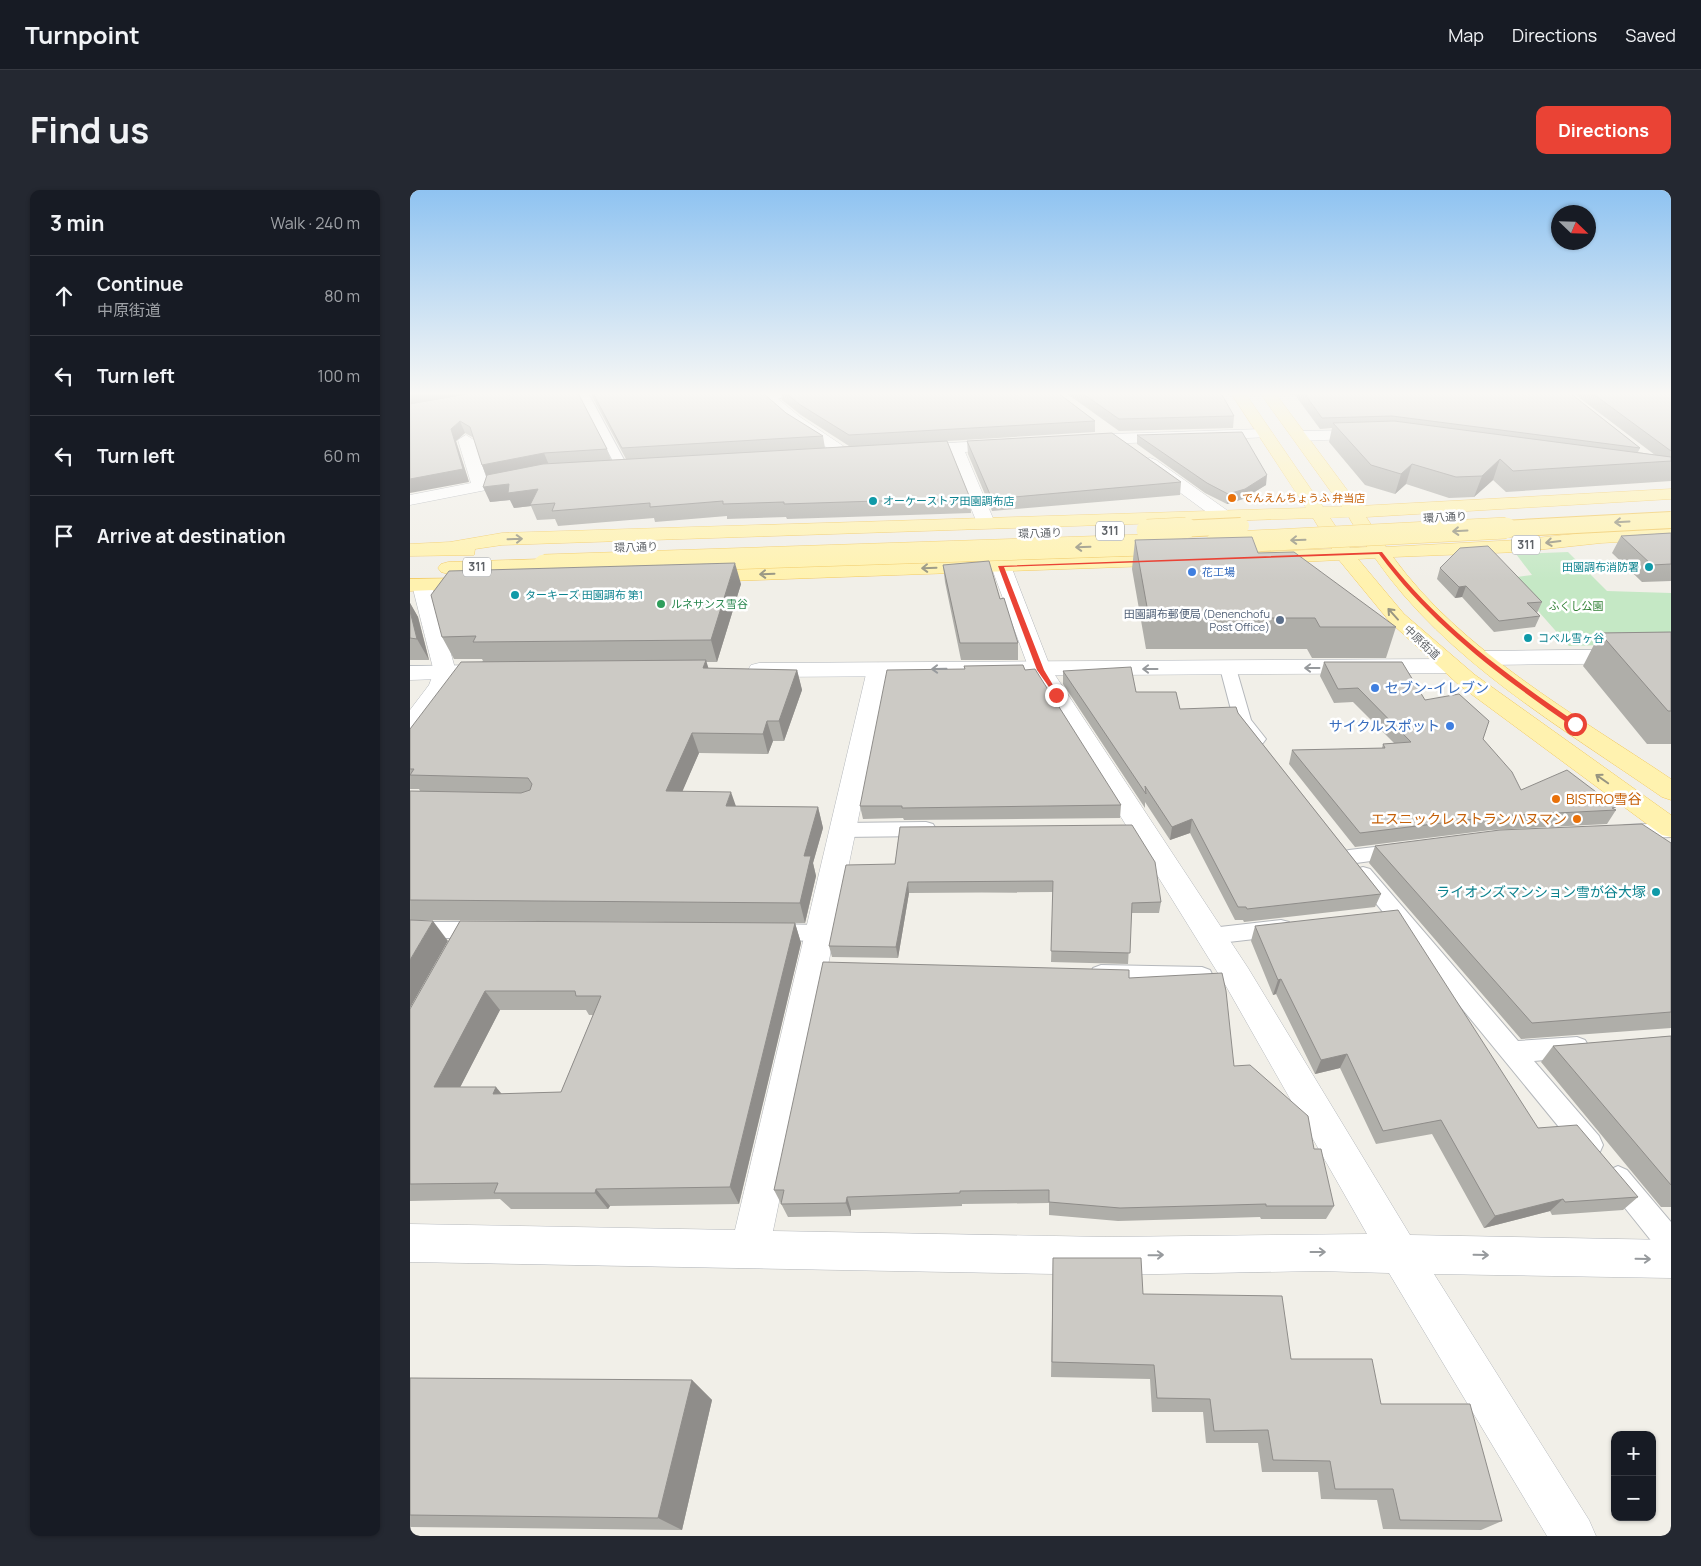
<!DOCTYPE html>
<html lang="en">
<head>
<meta charset="utf-8">
<style>
  :root { --surface:#171b24; --page:#242831; --text:#f1f3f6; --muted:#9ea1a6; --line:#363941; --accent:#ea4335 }
  body { margin:0; font-family:Manrope,"Noto Sans JP",sans-serif; background:var(--page); color:var(--text) }
  .controls { position:absolute; right:15px; bottom:15px; display:grid; overflow:hidden; border-radius:10px; box-shadow:0 1px 4px #0004 }
  .controls button { width:45px; height:45px; display:grid; place-items:center; padding:0; border:0; border-bottom:1px solid var(--line); background:var(--surface); color:var(--text); font:25px sans-serif }
  .compass { position:absolute; left:1141px; top:15px; width:45px; height:45px; border-radius:50%; background:var(--surface); box-shadow:0 1px 4px #0004; rotate:113deg }
  .stop { position:absolute; width:15px; height:15px; margin:-11px; border:4px solid #ea4335; border-radius:50%; background:#fff }
  .stop.end { background:#ea4335; border-color:#fff; box-shadow:0 1px 5px #0008 }
  .list { margin:0; padding:0; list-style:none }
  h2 { display:flex; justify-content:space-between; align-items:center; height:65px; margin:0; padding:0 20px; font-size:21px }
  h2 small { font-size:16px; font-weight:400; color:var(--muted) }
  .list li { display:grid; grid-template-columns:32px 1fr auto; gap:15px; align-items:center; box-sizing:border-box; height:80px; padding:0 20px; border-top:1px solid var(--line) }
  .list b { display:block; font-size:19px; white-space:nowrap }
  .list p { margin:0; font-size:16px; white-space:nowrap; color:var(--muted) }
  .list em { font-size:16px; font-style:normal; color:var(--muted) }
  .icon { flex:none; width:28px; height:28px; fill:none; stroke:currentColor; stroke-width:2; stroke-linecap:round; stroke-linejoin:round }
  .map { position:relative; flex:none; width:1261px; height:1346px; overflow:hidden; border-radius:10px }
  header { display:flex; align-items:center; gap:30px; box-sizing:border-box; height:70px; padding:0 25px; background:var(--surface); border-bottom:1px solid var(--line) }
  header strong { font-size:24px }
  nav { display:flex; gap:28px; margin-inline-start:auto; font-size:18px }
  .intro { display:flex; align-items:center; justify-content:space-between; box-sizing:border-box; height:120px; padding:0 30px }
  h1 { margin:0; font-size:35px }
  .button { padding:12px 22px; border-radius:10px; background:var(--accent); color:#fff; font-size:18px; font-weight:700 }
  main { display:flex; gap:30px; padding:0 30px }
  aside { flex:1; background:var(--surface); border-radius:10px; box-shadow:0 1px 4px #0004 }
  .map>svg:first-child { display:block }
  .green { fill:#c5e8c5 }
  .lines { fill:none; stroke-linecap:round; stroke-linejoin:round }
  .lane-casing { stroke:#b5b8bc; stroke-width:2 }
  .street-casing { stroke:#b5b8bc; stroke-width:1 }
  .secondary-casing { stroke:#b6babf; stroke-width:1 }
  .primary-casing { stroke:#f2c960; stroke-width:1 }
  .lane { fill:#fff; fill-rule:evenodd }
  .street { fill:#fff; fill-rule:evenodd }
  .secondary { fill:#fff; fill-rule:evenodd }
  .primary { fill:#fff2af; fill-rule:evenodd }
  .primary-bridge-far1-casing { stroke:#f2c960; stroke-width:18; stroke-linecap:butt }
  .primary-bridge-casing { stroke:#f2c960; stroke-width:22; stroke-linecap:butt }
  .primary-bridge-far1 { stroke:#fff2af; stroke-width:16 }
  .primary-bridge { stroke:#fff2af; stroke-width:21 }
  .wall { fill:#afaea9; fill-rule:evenodd }
  .shaded-wall { fill:#8f8d8a }
  .building { fill:#cccac5; stroke:#8f8d8a; fill-rule:evenodd }
  .oneway { stroke:#979581 }
  .oneway2 { stroke:#979a9d }
  .route { fill:#ea4335 }
  .food-dot { fill:#e8710a; stroke:#fff; stroke-width:2 }
  .culture-dot { fill:#0f9aa8; stroke:#fff; stroke-width:2 }
  .shop-dot { fill:#3f7fe0; stroke:#fff; stroke-width:2 }
  .leisure-dot { fill:#2e9e5b; stroke:#fff; stroke-width:2 }
  .service-dot { fill:#5c6f8a; stroke:#fff; stroke-width:2 }
  .labels { text-anchor:middle; stroke-width:5; stroke-linejoin:round; paint-order:stroke }
  .far-food-label { font-size:11px; fill:#c56008; stroke:#fff; text-anchor:start }
  .far-culture-label { font-size:11px; fill:#0d838f; stroke:#fff; text-anchor:start }
  .far-street-label { font-size:11px; fill:#5f6368; stroke:#fff }
  .far-shop-label { font-size:11px; fill:#366cbe; stroke:#fff; text-anchor:start }
  .far-leisure-label { font-size:11px; fill:#27864d; stroke:#fff; text-anchor:start }
  .far-park-label { font-size:11px; fill:#348238; stroke:#fff }
  .far-service-label { font-size:11px; fill:#4e5e75; stroke:#fff; text-anchor:end }
  .shield { fill:#fff; stroke:#8f9295; stroke-width:1 }
  .shield-label { font-size:12px; font-weight:bold; fill:#5f6368 }
  .shop-label { font-size:14px; fill:#366cbe; stroke:#fff; text-anchor:start }
  .food-label { font-size:14px; fill:#c56008; stroke:#fff; text-anchor:start }
  .culture-label { font-size:14px; fill:#0d838f; stroke:#fff; text-anchor:end }
</style>
</head>
<body>
<header>
<strong>Turnpoint</strong>
<nav><a>Map</a><a>Directions</a><a>Saved</a></nav>
</header>
<div class="intro"><h1>Find us</h1><a class="button">Directions</a></div>
<main>
<aside>
<h2>3 min<small>Walk · 240 m</small></h2>
<ul class="list">
<li><svg class="icon" aria-label="ahead" viewBox="0 0 24 24"><path d="M12 20V5M6 11l6-6 6 6"/></svg><div><b>Continue</b><p>中原街道</p></div><em>80 m</em></li>
<li><svg class="icon" aria-label="left" viewBox="0 0 24 24"><path d="M17 20v-9H6M10 6l-5 5 5 5"/></svg><div><b>Turn left</b></div><em>100 m</em></li>
<li><svg class="icon" aria-label="left" viewBox="0 0 24 24"><path d="M17 20v-9H6M10 6l-5 5 5 5"/></svg><div><b>Turn left</b></div><em>60 m</em></li>
<li><svg class="icon" aria-label="arrive" viewBox="0 0 24 24"><path d="M6 21V4h12l-3 4 3 4H6"/></svg><div><b>Arrive at destination</b></div></li>
</ul>
</aside>
<div class="map">
<svg width="1261" height="1346" viewBox="0 0 1261 1346">
  <rect width="100%" height="100%" fill="#f1efe8"/>
  <path class="green" d="M1158,362L1197,401L1261,403V453L1159,456L1099,388L1122,385L1106,364Z"/>
  <g class="lines">
    <g class="lane-casing">
      <path id="lane" d="M168,203H178L219,279L217,282H209L207,279Z
        M367,203H391L358,211L353,208Z
        M818,473L826,478L841,530L856,549L853,553H841L824,531L810,478Z
        M516,632L523,634L526,639L523,644L516,646L432,647L425,645L422,640L425,635L432,633Z
        M1261,633V647L1216,649L1209,647L1206,642L1209,637L1216,635Z
        M990,654L997,656L1000,661L997,666L939,674L932,672L929,667L932,662L939,660Z
        M953,677L960,679L1108,851L1167,847L1175,850L1179,857L1175,864L1167,867L1124,871L1189,946L1193,955L1189,964L1180,967L1171,964L946,689L943,684L946,679Z
        M871,730L879,732L882,738L879,744L871,746L801,754L793,752L790,746L793,740L801,738Z
        M0,732H70L78,734L81,740L78,746L70,748H0Z
        M362,734L410,735L418,737L421,743L418,749L410,751L362,750L354,748L351,742L354,736Z
        M691,775L792,777L800,780L803,786L800,792L792,795L691,793L683,790L680,784L683,778Z
        M1208,976L1217,980L1261,1032V1067L1251,1063L1199,998L1195,989L1199,980Z"/>
    </g>
    <g class="street-casing">
      <path id="street" d="M345,203H361L390,227L445,264L443,267H431L380,233Z
        M855,239L860,241L863,244L860,247L673,255L665,250L673,245Z
        M958,240L966,245L963,248L890,251L882,246L890,241Z
        M56,245L64,250L77,290L111,283L117,284L119,288L117,292L0,315V305L61,293L48,250Z
        M595,250L603,255L601,258L555,262L585,333L582,337H570L567,333L539,263L503,265L495,260L503,255Z
        M740,268L746,270L818,321L821,325L818,329H806L734,276L732,273L734,270Z
        M591,370L598,372L601,376L641,479L838,778L1000,1045L1261,1050V1088L1024,1084L1179,1330L1186,1346H1137L979,1083L908,1081L697,1085L0,1072V1034L325,1040L457,480L460,475L468,473L476,475L479,480L363,1041L697,1047L957,1044L816,796L619,479L581,376L584,372Z
        M12,389L19,391L22,395L46,482L41,496L8,541L0,543V520L19,495L24,482L2,395L5,391Z
        M1261,459V473L1073,475L1065,473L1062,468L1065,463L1073,461Z"/>
    </g>
    <g class="secondary-casing">
      <path id="secondary" d="M1039,469L1047,471L1050,476L1047,481L1039,483L349,487L341,485L338,480L341,475L349,473Z
        M81,475L89,477L92,482L89,487L0,490V476Z"/>
    </g>
    <g class="primary-casing">
      <path id="primary" d="M821,203H835L913,317H932L850,203H865L949,316L1261,299V309L956,327L976,357L1108,350L1191,341L1261,339V349L1191,353L1108,362L983,367C1051,461 1166,525 1261,589V610L1252,607C1151,537 1036,471 965,368L948,369L994,424L1065,485L1261,625V647L1252,645L1049,495L980,432L929,370L851,374L844,372L842,368L844,364L851,362L922,359L903,328L92,355L65,359L64,365L0,366V354L40,352L92,343L896,318ZM939,327L941,331L957,357L940,358L920,328Z
        M761,365L768,367L771,371L768,375L291,392L284,390L281,386L284,382L291,380Z
        M134,369L141,371L144,375L141,379L38,384L31,382L28,378L31,374L38,372Z
        M66,388L73,390L76,394L73,398L0,401V389Z"/>
    </g>
    <use href="#lane" class="lane"/>
    <use href="#street" class="street"/>
    <use href="#secondary" class="secondary"/>
    <use href="#primary" class="primary"/>
    <g class="primary-bridge-far1-casing">
      <path id="primary-bridge-far1" d="M747,340L831,336
        M1072,340L1261,330"/>
    </g>
    <g class="primary-bridge-casing">
      <path id="primary-bridge" d="M737,340L776,338
        M806,353L1096,338
        M134,375L763,354"/>
    </g>
    <use href="#primary-bridge-far1" class="primary-bridge-far1"/>
    <use href="#primary-bridge" class="primary-bridge"/>
  </g>
  <path class="wall" d="M0,203L197,259L201,270L216,269L180,203H353L376,223L413,246L415,258L439,256L391,225L372,210L371,203H648L685,231V242L537,251L560,308L561,323L377,329L376,327L317,329V326L245,332L244,328L148,336L145,329L127,330L121,316L104,318L100,310L80,312L77,287L72,275L64,248L55,243L46,251L59,292Z
    M656,203H811L824,226L823,238L709,241Z
    M879,203H1160L1230,258L1228,262L1245,265L1163,203H1261V291L1096,302L1083,290L1064,307L1039,308L996,294L985,304L955,295L919,252L922,238L910,239L885,205H880Z
    M727,245L856,295L833,309L817,314L795,303L727,254Z
    M557,251L771,292L770,305L582,321L558,264Z
    M1261,343V391L1232,392L1202,363L1211,346Z
    M725,350L848,363L986,437L976,468H902L897,459H736L722,379Z
    M533,375L590,409L608,453V470H551L535,392Z
    M1030,378L1132,412L1127,423L1130,426L1125,437L1084,442L1052,407L1045,408L1027,389Z
    M331,394L307,472H296L298,478L387,480L392,500L374,551H363L358,564L289,563L272,601L326,616L408,617L413,638L403,673L406,686L395,733L0,730V601H10L9,599H0V539L73,471L72,469H44L32,447Z
    M0,413L8,427L19,470H0Z
    M1261,442V554H1237L1173,476L1190,443Z
    M914,472L1015,510L1073,549L1111,600L1204,619L1206,620L1197,634L1081,640L945,657L879,574L882,560L972,558L973,554L984,553L943,512L924,513L910,486Z
    M554,476L615,480L711,615L710,628L494,630L493,628L453,629L450,616L555,479Z
    M653,481L726,502L770,519L828,523L971,704L965,717L834,732L833,730H825L780,643L760,650L735,612V618L653,494Z
    M490,637L751,712L749,723H721L718,774L641,772L643,702L499,703L488,768L422,767L419,756L485,674Z
    M1261,653V838L1111,849L959,673L965,656Z
    M50,731L385,733L391,753L329,1014L200,1016L198,1019H101L90,1009L0,1011V819ZM90,820H176L179,825H183L151,902L92,904L50,897Z
    M845,736L1128,938L1228,1007L1213,1020L1142,1025L1140,1021L1074,1038L1022,944L966,954L930,878L905,884L866,804L863,805L841,751Z
    M719,788L824,876L904,959L924,1016L916,1029H851L850,1027L708,1031L639,1025V1013L552,1014V1016L441,1020V1026L378,1027L364,1000Z
    M1261,846V1017H1251L1131,872L1143,856Z
    M643,1068L733,1104L881,1169L971,1214L1092,1331L1071,1340L973,1339L967,1310L911,1309L908,1282H852L848,1253H796L793,1222H742L740,1189L641,1187Z
    M0,1188L282,1190L302,1210L272,1340L0,1337Z"/>
  <path class="shaded-wall" d="M0,203H63L0,216Z
    M50,231L55,243L46,251L59,292L0,303V289L41,239Z
    M134,263L139,275L77,288L72,275Z
    M1090,269L1083,290L1064,307L1072,286Z
    M1002,274L996,294L985,304L991,284Z
    M857,285L856,295L833,309L817,314L818,304Z
    M99,294L128,299L121,316L104,318L100,310L80,312L73,297Z
    M325,373L331,394L307,472L301,450Z
    M1056,396L1052,407L1045,408L1049,397Z
    M0,413L8,427L19,470L7,449L0,421Z
    M296,470L302,490L293,478Z
    M387,480L392,500L374,551L369,531Z
    M357,531L363,551L358,564L353,544Z
    M282,543L289,563L264,621L256,601Z
    M321,602L328,622L316,616Z
    M408,617L413,638L403,673L406,686L395,733L390,713L394,666Z
    M782,629L780,643L760,650L762,637Z
    M498,692L499,703L488,768L486,757Z
    M23,731L38,751L0,818V770Z
    M385,733L391,753L329,1014L320,997Z
    M871,789L866,804L863,805L868,790Z
    M75,801L90,820L41,915L24,897Z
    M937,864L930,878L905,884L911,870Z
    M86,897L101,915L83,904Z
    M186,999L200,1016L198,1019L185,1003Z
    M437,1007L441,1020V1026L436,1013Z
    M1153,1009L1140,1021L1074,1038L1085,1026Z
    M282,1190L302,1210L272,1340L248,1328Z"/>
  <path class="building" d="M62,203H168L197,259L134,263L72,275L60,237L50,231L41,239L53,279L0,289V214Z
    M183,203H353L376,223L413,246L212,258Z
    M376,203H648L685,231L439,245L389,214Z
    M672,203H811L824,226L709,229Z
    M894,203H1160L1230,258L982,226L912,228Z
    M1182,203H1261V261Z
    M984,231L1261,267V271L1103,281L1090,269L1072,286L1046,287L1002,274L991,284L961,275L923,233Z
    M832,242L857,285L835,299L818,304L797,293L727,245Z
    M702,243L771,292L582,309L557,251Z
    M537,251L560,308L374,314V312L313,314V311L240,317V313L142,321L145,313L120,315L128,299L98,303L99,294L73,297L77,285L133,274Z
    M1261,343V374L1242,375L1211,346Z
    M842,347L848,363L884,362L986,437H910L905,428H739L725,350Z
    M1078,356L1132,412L1117,413L1130,426L1089,431L1056,396L1049,397L1030,378L1050,358Z
    M579,371L590,409L594,408L608,453H550L533,375Z
    M325,373L301,450L63,452L66,446L32,447L21,405L39,381Z
    M0,421L7,449L0,448Z
    M1261,442V521H1258L1190,443Z
    M296,470L293,478L387,480L369,531H357L353,544L282,543L256,601L321,602L316,616L408,617L394,666H401L390,713L0,710V601L111,603L120,600L122,594L118,588L0,585L4,579H0V539L51,472Z
    M914,472H992L1015,510L1049,504L1079,531L1073,549L1102,582L1111,600L1157,580L1206,617L1202,618L1206,620L1088,626L950,643L882,560L975,558L973,554L1001,552L948,498L928,499Z
    M613,475L615,480L625,479L711,615L492,618V616H450L477,480L555,479L554,476Z
    M721,477L726,502H766L770,519L826,517L828,523L971,704L837,719L836,717H828L782,629L762,637L735,596L736,604L653,481Z
    M1232,634L1261,653V822L1122,833L965,656L1090,640Z
    M722,635L745,672L751,712L722,713L720,763L641,761L643,691L498,692L486,757L419,756L436,675L485,674L490,637Z
    M988,720L1128,938L1167,935L1228,1007L1155,1012L1153,1009L1085,1026L1031,930L973,941L937,864L911,870L871,789L868,790L845,736Z
    M0,730L23,731L0,770Z
    M50,731L385,733L320,997L186,999L185,1003H84L88,993L0,994V819ZM75,801H165L166,806H191L151,902L83,904L86,897H24Z
    M413,772L719,780V788L812,783L816,801L824,876L840,875L898,926L904,959H911L924,1016H856V1014L710,1018L639,1012V1000L550,1001V1003L437,1007L436,1013L371,1014L374,1000H364Z
    M1261,846V995L1143,856Z
    M643,1068H731L733,1104L872,1106L881,1169H962L971,1214H1060L1092,1331L990,1330L983,1299H925L920,1271L863,1270L858,1240L804,1241L800,1209L747,1208L744,1175L642,1172Z
    M0,1188L282,1190L248,1328L0,1325Z"/>
  <defs><path id="oneway-shaft" d="M-6 0H5M1.5-3L5.5 0L1.5 3" fill="none" stroke-width="1.6" stroke-linecap="round" stroke-linejoin="round" transform="scale(1.25)"/></defs>
  <g class="oneway">
    <use href="#oneway-shaft" transform="translate(1212 332) rotate(177)"/>
    <use href="#oneway-shaft" transform="translate(1050 341) rotate(177)"/>
    <use href="#oneway-shaft" transform="translate(105 349) rotate(-2)"/>
    <use href="#oneway-shaft" transform="translate(888 350) rotate(178)"/>
    <use href="#oneway-shaft" transform="translate(1143 352) rotate(173)"/>
    <use href="#oneway-shaft" transform="translate(673 357) rotate(178)"/>
    <use href="#oneway-shaft" transform="translate(519 378) rotate(178)"/>
    <use href="#oneway-shaft" transform="translate(357 384) rotate(178)"/>
    <use href="#oneway-shaft" transform="translate(983 424) rotate(-132)"/>
    <use href="#oneway-shaft" transform="translate(1192 589) rotate(-145)"/>
  </g>
  <g class="oneway2">
    <use href="#oneway-shaft" transform="translate(902 478) rotate(180)"/>
    <use href="#oneway-shaft" transform="translate(529 479) rotate(179)"/>
    <use href="#oneway-shaft" transform="translate(740 479) rotate(180)"/>
    <use href="#oneway-shaft" transform="translate(908 1062)"/>
    <use href="#oneway-shaft" transform="translate(746 1065) rotate(-1)"/>
    <use href="#oneway-shaft" transform="translate(1071 1065) rotate(1)"/>
    <use href="#oneway-shaft" transform="translate(1233 1069) rotate(1)"/>
  </g>
  <linearGradient id="sky" x2="0" y2="1"><stop stop-color="#8fc3f1"/><stop offset="0.52" stop-color="#f9f8f5"/><stop offset="1" stop-color="#f9f8f5" stop-opacity="0"/></linearGradient>
  <rect width="1261" height="392" fill="url(#sky)"/>
  <path class="route" d="M972,362C1026,433 1094,483 1167,533V536H1162C1090,486 1022,436 969,364L594,377L634,480L649,505L646,507L627,480L588,376Z"/>
  <g class="food-dot">
    <circle cx="822" cy="308" r="5"/>
    <circle cx="1146" cy="609" r="5"/>
    <circle cx="1167" cy="629" r="5"/>
  </g>
  <g class="culture-dot">
    <circle cx="463" cy="311" r="5"/>
    <circle cx="1239" cy="377" r="5"/>
    <circle cx="105" cy="405" r="5"/>
    <circle cx="1118" cy="448" r="5"/>
    <circle cx="1246" cy="702" r="5"/>
  </g>
  <g class="shop-dot">
    <circle cx="782" cy="382" r="5"/>
    <circle cx="965" cy="498" r="5"/>
    <circle cx="1040" cy="536" r="5"/>
  </g>
  <circle class="leisure-dot" cx="251" cy="414" r="5"/>
  <circle class="service-dot" cx="870" cy="430" r="5"/>
  <g class="labels">
    <g class="far-food-label">
      <text x="832" y="312">でんえんちょうふ 弁当店</text>
    </g>
    <g class="far-culture-label">
      <text x="473" y="315">オーケーストア田園調布店</text>
      <text x="1229" y="381" text-anchor="end">田園調布消防署</text>
      <text x="115" y="409">ターキーズ 田園調布 第1</text>
      <text x="1128" y="452">コペル雪ヶ谷</text>
    </g>
    <g class="far-street-label">
      <text transform="translate(1035 327) rotate(-3)" y="4">環八通り</text>
      <text transform="translate(630 343) rotate(-2)" y="4">環八通り</text>
      <text transform="translate(226 357) rotate(-2)" y="4">環八通り</text>
      <text transform="translate(1012 452) rotate(43)" y="4">中原街道</text>
    </g>
    <g class="far-shop-label">
      <text x="792" y="386">花工場</text>
    </g>
    <g class="far-leisure-label">
      <text x="261" y="418">ルネサンス雪谷</text>
    </g>
    <g class="far-park-label">
      <text x="1166" y="420">ふくし公園</text>
    </g>
    <g class="far-service-label">
      <text x="860" y="428">田園調布郵便局 (Denenchofu<tspan x="860" dy="13">Post Office)</tspan></text>
    </g>
    <g class="shield">
      <rect x="686" y="331.5" width="28" height="19" rx="4"/>
      <rect x="1102" y="345.5" width="28" height="19" rx="4"/>
      <rect x="53" y="367.5" width="28" height="19" rx="4"/>
    </g>
    <g class="shield-label">
      <text x="700" y="345">311</text>
      <text x="1116" y="359">311</text>
      <text x="67" y="381">311</text>
    </g>
    <g class="shop-label">
      <text x="975" y="503">セブン-イレブン</text>
      <text x="1030" y="541" text-anchor="end">サイクルスポット</text>
    </g>
    <g class="food-label">
      <text x="1156" y="614">BISTRO雪谷</text>
      <text x="1157" y="634" text-anchor="end">エスニックレストランハヌマン</text>
    </g>
    <g class="culture-label">
      <text x="1236" y="707">ライオンズマンション雪が谷大塚</text>
    </g>
  </g>
</svg>
<div class="controls">
<button>+</button>
<button>−</button>
</div>
<svg class="compass" viewBox="-18 -18 36 36"><path d="M0-13l5 13h-10z" fill="#e53935"/><path d="M0 13l5-13h-10z" fill="#9ea1a6"/></svg>
<div class="stop" style="left:1165px;top:534px"></div>
<div class="stop end" style="left:646px;top:505px"></div>
</div>
</main>
</body>
</html>
